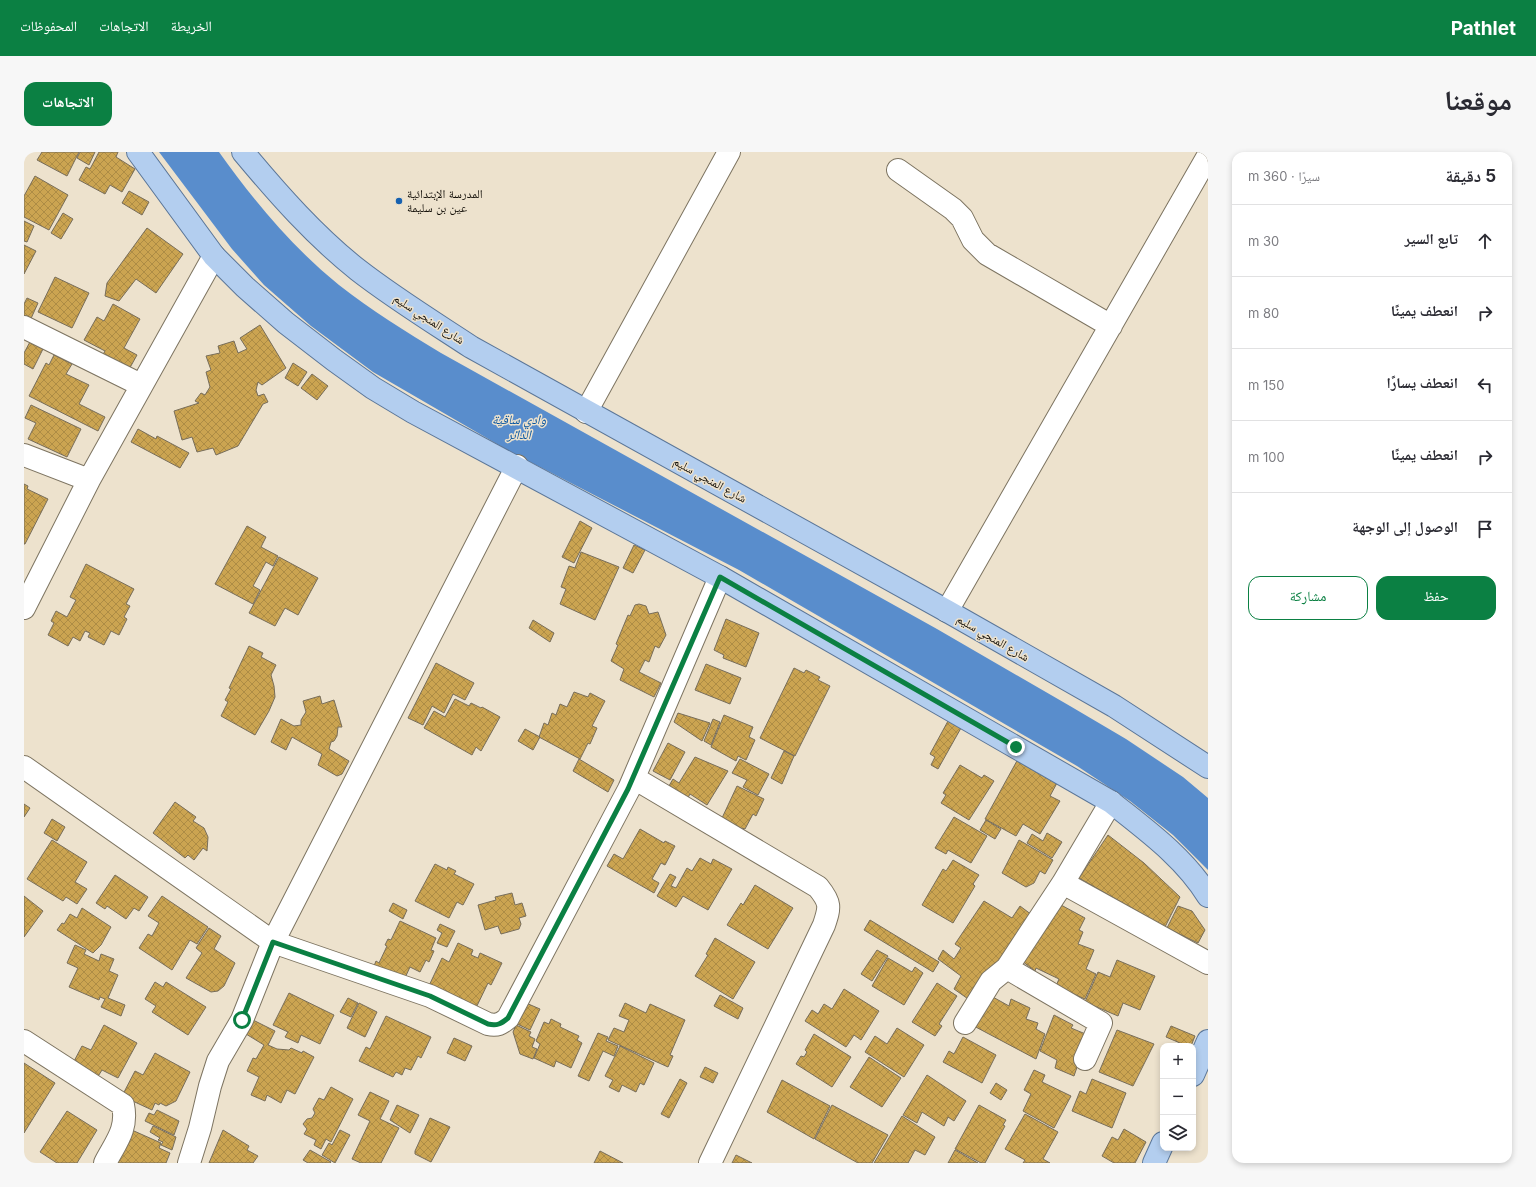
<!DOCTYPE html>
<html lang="ar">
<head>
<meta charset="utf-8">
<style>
  :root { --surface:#fff; --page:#f7f7f7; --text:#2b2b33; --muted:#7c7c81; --line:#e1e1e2; --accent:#0b8043 }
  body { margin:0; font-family:Inter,"Noto Naskh Arabic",sans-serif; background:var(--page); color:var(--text); direction:rtl }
  .controls { position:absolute; right:12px; bottom:12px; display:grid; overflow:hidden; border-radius:8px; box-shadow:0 2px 6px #0003 }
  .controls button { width:36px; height:36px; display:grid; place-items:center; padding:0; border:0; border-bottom:1px solid var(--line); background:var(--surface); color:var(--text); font:20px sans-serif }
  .stop { position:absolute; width:12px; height:12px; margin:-9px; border:3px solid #0b8043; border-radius:50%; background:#fff }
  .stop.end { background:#0b8043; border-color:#fff; box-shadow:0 1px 4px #0008 }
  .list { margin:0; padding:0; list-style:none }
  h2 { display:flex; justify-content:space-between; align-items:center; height:52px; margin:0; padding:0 16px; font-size:17px }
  h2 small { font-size:13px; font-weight:400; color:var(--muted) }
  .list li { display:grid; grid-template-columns:26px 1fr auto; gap:12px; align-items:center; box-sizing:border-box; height:72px; padding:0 16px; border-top:1px solid var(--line) }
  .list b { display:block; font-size:15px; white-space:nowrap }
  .list em { font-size:13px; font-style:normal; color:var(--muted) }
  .actions { display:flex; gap:8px; padding:12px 16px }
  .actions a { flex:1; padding:9px 0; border:1px solid var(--accent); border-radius:12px; text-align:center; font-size:14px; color:var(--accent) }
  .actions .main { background:var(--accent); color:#fff }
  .icon { flex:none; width:22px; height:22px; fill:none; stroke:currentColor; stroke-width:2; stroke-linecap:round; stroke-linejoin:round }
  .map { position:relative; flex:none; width:1184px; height:1011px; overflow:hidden; direction:ltr; border-radius:12px }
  header { display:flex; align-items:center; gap:24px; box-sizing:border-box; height:56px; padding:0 20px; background:var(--accent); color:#fff }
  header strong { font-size:19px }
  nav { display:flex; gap:22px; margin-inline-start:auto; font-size:14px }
  .intro { display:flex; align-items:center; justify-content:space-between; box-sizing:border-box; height:96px; padding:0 24px }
  h1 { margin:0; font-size:28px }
  .button { padding:10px 18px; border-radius:12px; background:var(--accent); color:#fff; font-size:14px; font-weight:700 }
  main { display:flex; gap:24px; padding:0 24px }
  aside { flex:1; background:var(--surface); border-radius:12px; box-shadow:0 2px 6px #0003 }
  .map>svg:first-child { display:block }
  .water { fill:#598dcc }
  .building { fill:url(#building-cross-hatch); stroke:#776d5a }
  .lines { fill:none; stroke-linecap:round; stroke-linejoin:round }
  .minor-casing { stroke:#7d7461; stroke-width:24 }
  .major-casing { stroke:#5b7698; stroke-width:24 }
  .minor { stroke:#fff; stroke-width:22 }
  .major { stroke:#b3ceef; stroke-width:22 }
  .route { stroke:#0b8043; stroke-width:5 }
  .poi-dot { fill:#1761b0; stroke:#ede2cd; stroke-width:1.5 }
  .labels { text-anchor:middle; stroke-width:3; stroke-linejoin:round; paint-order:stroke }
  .poi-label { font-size:12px; fill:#15110a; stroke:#ede2cd; text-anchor:start }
  .street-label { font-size:12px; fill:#15110a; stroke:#ede2cd }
  .water-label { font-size:13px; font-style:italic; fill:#0453a0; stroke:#ede2cd }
</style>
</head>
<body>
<header>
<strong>Pathlet</strong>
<nav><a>الخريطة</a><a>الاتجاهات</a><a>المحفوظات</a></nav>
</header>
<div class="intro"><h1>موقعنا</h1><a class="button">الاتجاهات</a></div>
<main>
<aside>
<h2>5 دقيقة<small>سيرًا · 360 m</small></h2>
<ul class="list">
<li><svg class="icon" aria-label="ahead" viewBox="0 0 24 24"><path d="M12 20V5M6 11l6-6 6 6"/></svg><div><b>تابع السير</b></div><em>30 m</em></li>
<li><svg class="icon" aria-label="right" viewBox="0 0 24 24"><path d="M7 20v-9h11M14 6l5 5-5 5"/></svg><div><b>انعطف يمينًا</b></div><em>80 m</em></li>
<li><svg class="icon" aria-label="left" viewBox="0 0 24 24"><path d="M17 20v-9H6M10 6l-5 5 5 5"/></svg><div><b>انعطف يسارًا</b></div><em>150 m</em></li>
<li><svg class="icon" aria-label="right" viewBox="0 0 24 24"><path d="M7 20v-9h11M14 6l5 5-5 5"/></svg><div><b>انعطف يمينًا</b></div><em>100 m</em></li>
<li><svg class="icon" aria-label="arrive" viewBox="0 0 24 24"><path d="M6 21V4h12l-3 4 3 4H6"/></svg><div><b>الوصول إلى الوجهة</b></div></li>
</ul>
<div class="actions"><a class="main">حفظ</a><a>مشاركة</a></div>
</aside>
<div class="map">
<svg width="1184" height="1011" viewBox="0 0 1184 1011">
  <defs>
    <pattern id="building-cross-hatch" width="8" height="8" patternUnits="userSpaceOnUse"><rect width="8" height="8" fill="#cba451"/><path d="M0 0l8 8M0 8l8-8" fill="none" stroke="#ad8c45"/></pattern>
  </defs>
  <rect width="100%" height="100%" fill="#ede2cd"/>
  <path class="water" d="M135,0H195C229,48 269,96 315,133C347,158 382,180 417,201L913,477L1046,554L1102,587L1159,625L1184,646V718L1149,683L1106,649L1053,614L715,418L487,300L349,220L287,174L240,133L208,97Z"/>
  <path class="building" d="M18,0H55L43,24L13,8Z
    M56,0H71L65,13L53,6Z
    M75,0H94L92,5L111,17L98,40L86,33L81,42L55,28L62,15L66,17Z
    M11,24L44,43L25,78L0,65V44Z
    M105,39L125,50L118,63L98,51Z
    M39,61L49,67L37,87L27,81Z
    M0,69L10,74L3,90L0,89Z
    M123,76L159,102L132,141L112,127L95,149L81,144L83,131Z
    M0,93L12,99L0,122Z
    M31,125L65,141L48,176L14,160Z
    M3,146L14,151L5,171L0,168V152Z
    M89,152L116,167L100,196L113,203L103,221L77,206L81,199L60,188L73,165L80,169Z
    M236,173L262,216L238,233L234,230L232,238L234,244L240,242L244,250L239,252L214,294L192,303L189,296L173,300L168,285L158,288L150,259L175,251L171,249L177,241L181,243L186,235L182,220L187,218L182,204L196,201L194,194L210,189L214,201L223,197L216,186Z
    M7,188L20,195L9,217L0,212V201Z
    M30,203L48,212L42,222L65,233L55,252L81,265L74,279L5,244L22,211L25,213Z
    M269,211L283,220L274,234L261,226Z
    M288,222L304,234L293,248L277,236Z
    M7,253L57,277L43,305L4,287L12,271L1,266Z
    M114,277L132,287L133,284L165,301L156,316L107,290Z
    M0,332L4,334L3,337L24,347L1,392H0Z
    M556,369L568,376L550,411L538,405Z
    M223,374L242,385L237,395L254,404L249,414L242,410L229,434L236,438L229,452L191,432Z
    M610,393L621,398L609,421L599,416Z
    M557,400L595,415L571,468L536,452L542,437L537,435L545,414L551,416Z
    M255,405L294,426L274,463L261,456L251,474L225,461Z
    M62,412L110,437L102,452L106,454L100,465L103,467L95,483L87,479L80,493L64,485L66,481L61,479L56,489L49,485L44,494L24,483L30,471L27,469L32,459L43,465L52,448L46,445Z
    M615,452L622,454L625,462L634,460L642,483L635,496L631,494L625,510L621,508L615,520L637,531L630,545L596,528L600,517L587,509L594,493L592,492L604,463L606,464L611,453Z
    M702,467L735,481L722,515L699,506L700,503L690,498Z
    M509,468L530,481L526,490L505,476Z
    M225,494L239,501L237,505L252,513L247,523L250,534L251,545L245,559L231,583L197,564L204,550L201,548L207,537L205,536Z
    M412,511L450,531L441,548L429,542L420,561L408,554L399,573L384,566Z
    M682,512L717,526L706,552L671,538Z
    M770,516L780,521L782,518L796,525L794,528L806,534L771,604L736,586Z
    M550,540L564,545L566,541L581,549L568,574L573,576L566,592L564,591L556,607L515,585L520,571L524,573L528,561L532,563L536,552L543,555Z
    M296,544L298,552L310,548L318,575H314L313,584L310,589L307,590L305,597L325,609L318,622L313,624L294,613L298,602L268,585L262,598L247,590L257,567L270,574L277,573V568L282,560L279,549Z
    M431,547L445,554L447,551L457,556L458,555L476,565L457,599L452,595L448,603L400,576L410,559L421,565Z
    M654,561L686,571L678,589L650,570Z
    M700,563L729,575L725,585L731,588L722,608L714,604L712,609L687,595Z
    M689,567L696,570L687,593L680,589Z
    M924,569L937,576L914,617L907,613L911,605L906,602Z
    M501,577L516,585L509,598L494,589Z
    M644,591L661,600L646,628L629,619Z
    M760,599L770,604L758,632L747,626Z
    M671,605L704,619L683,653L666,642L661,651L642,639L649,627L655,631Z
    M555,607L590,628L584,640L549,619Z
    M716,607L745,622L734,643L719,635L723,628L708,621Z
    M994,607L1033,631L1026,644L1036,649L1016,682L999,672L992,684L961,667Z
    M936,613L958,626L960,623L970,629L945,668L917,651L922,643L919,641Z
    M713,634L740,647L732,664L729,662L721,677L718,676L715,681L698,666Z
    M151,650L172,665L169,669L180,676L184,685L183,699L179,696L170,708L164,703L161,706L129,681Z
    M0,652L6,656L0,665Z
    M930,665L963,684L947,711L924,698L922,702L911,696Z
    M28,667L41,675L33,689L20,681Z
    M962,668L977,677L971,687L956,678Z
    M616,677L640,691L641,689L651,694L641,713L637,711L628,727L635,731L630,741L583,714L590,702L599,707Z
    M1023,681L1038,690L1028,706L1003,691L1008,682L1019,689Z
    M1084,683L1120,711L1156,745L1141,775L1055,726Z
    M28,688L63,710L51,730L63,737L53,752L42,745L39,749L3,727Z
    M995,688L1029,708L1021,722L1016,719L1010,731L1002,735L978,721Z
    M676,706L687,712L689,707L708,717L684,758L659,744L652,755L633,744L646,722L652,725L647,734L652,736L663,716L668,719Z
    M929,708L955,723L949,732L951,734L929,771L898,753L919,717L922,719Z
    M411,712L423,718L424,715L432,719L430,722L450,732L439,753L433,750L425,766L391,749Z
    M91,723L124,745L115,759L110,756L102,767L83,754L81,757L72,751Z
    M731,733L769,756L744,797L703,773L717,751L719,753Z
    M488,741L491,753L498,751L502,764L495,766L497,772L495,777L477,782L474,774L461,778L454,753L472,748L471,745Z
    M0,744L19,759L0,785Z
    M138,744L184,775L173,792L166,788L148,818L115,796L124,782L128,784L135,771L124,764Z
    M960,749L988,766L996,754L1008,763L947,849L930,837L937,824L914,807L919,798L930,807L937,796L931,792Z
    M369,751L383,758L379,767L365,759Z
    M1037,753L1061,766L1055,778L1059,780L1054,792L1070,798L1062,817L1072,822L1061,847L1032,834L1035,827L1012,816L1011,819L998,809Z
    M1154,754L1168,759L1181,778L1174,791L1143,776Z
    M58,756L87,775L77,793L69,801L33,778L38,771L40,772L46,762L53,766Z
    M846,768L915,810L909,820L840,778Z
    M376,769L412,786L407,798L410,799L405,810L402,808L396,820L386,815L380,828L350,814L352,809L355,811L363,794L361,793L364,787L367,788Z
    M416,772L431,779L423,795L413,791L418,781L413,778Z
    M185,776L197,784L190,797L211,811L200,834L194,839L187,840L162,826L178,801L172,796Z
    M691,786L731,810L709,847L671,824L684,803L682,802Z
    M434,791L449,798L447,803L454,806L456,801L478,811L467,833L464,831L450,860L403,838L418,806L425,810Z
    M51,793L62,798L60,802L75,809L77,802L90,807L85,819L94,823L84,846L101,853L97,864L77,855L81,847L76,845L75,848L45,835L54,816L43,811Z
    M853,798L864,804L848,829L837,822Z
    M864,806L888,820L891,815L899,821L880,853L848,834Z
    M1093,808L1131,824L1116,858L1099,851L1094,864L1061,850L1074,820L1086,825Z
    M131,830L139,835L142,830L182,855L164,883L128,860L132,854L121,847Z
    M913,831L933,844L915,872L918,874L911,884L888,870Z
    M820,837L855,859L837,888L830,883L822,895L781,869L788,858L794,862L800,852L808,857Z
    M265,841L310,863L296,892L277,883L274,891L261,885L264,880L249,873Z
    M696,843L719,856L714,867L690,854Z
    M967,844L985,854L987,847L1006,856L1002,867L1014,871L1012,877L1021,882L1012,907L948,873Z
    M324,846L334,851L327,865L316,860Z
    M335,851L353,860L341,885L323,876Z
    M502,851L516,857L506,878L493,872Z
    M601,851L622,861L626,852L661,868L646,903L649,904L644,915L584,888L590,876L600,880L605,868L595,864Z
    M1030,863L1049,873L1047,876L1064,883L1050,924L1031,916L1033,908L1016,899Z
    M362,864L407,885L397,906L394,904L387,918L381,916L378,923L372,920L369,925L335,909L342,895L346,897Z
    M527,867L537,872L536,875L555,884L553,888L558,891L547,916L532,909L530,915L510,906L516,892L512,889L520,870L525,872Z
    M229,868L251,879L244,893L253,897L265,898L267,896L278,901L279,899L290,905L271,942L263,938L257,951L243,943L241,949L227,943L235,925L223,919L229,906L232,907L240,893L222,882Z
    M80,873L113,891L94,926L78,918L73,926L48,913L58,894L67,898Z
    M492,873L507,880L505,884L511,887L508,895L513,897L509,907L496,902L489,880Z
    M1147,874L1171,884L1167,894H1163L1142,885Z
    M873,876L900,893L880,925L841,900L851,884L863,892Z
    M1093,878L1130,892L1109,934L1075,920Z
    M574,881L584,885L582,889L594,894L590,904L579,899L565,929L554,924Z
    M790,882L827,905L808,935L772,912L777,904L780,905L783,900L781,898Z
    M939,885L972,903L958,931L919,910L925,899L930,902Z
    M430,886L448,894L441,909L423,901Z
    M596,894L630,911L620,933L616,931L612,940L598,933L595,940L585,935L589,928L581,924Z
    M131,901L166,920L152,949L142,954L136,951L135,953L131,951L128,958L98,944L111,919L119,923Z
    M845,905L877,926L858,955L826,935Z
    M0,911L31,931L0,981Z
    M681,915L694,921L689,931L676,925Z
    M1010,918L1021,923L1018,930L1047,944L1030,976L999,959L1007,942L1000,938Z
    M903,923L942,949L930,969L924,965L920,974L898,960L893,971L879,963Z
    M656,927L663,931L645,966L637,962Z
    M1068,927L1102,941L1088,976L1048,959L1056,939L1062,942Z
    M758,928L806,954L790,987L743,960Z
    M972,931L983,938L977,948L966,941Z
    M307,935L329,947L307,990L302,987L297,997L290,993L292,988L280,982L283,977L279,972L283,967L288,966L291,961L289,957L295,946L300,948Z
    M346,940L365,949L356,967L375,976L357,1011H337L328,1007L346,969L334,963Z
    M373,953L395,963L386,981L366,968Z
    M808,953L864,983L848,1011H834L791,987Z
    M955,953L982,968L979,973L981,974L961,1011H957L931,997Z
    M133,958L155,969L150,983L121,969L125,961L130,963Z
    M43,959L73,978L53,1011H33L16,1000Z
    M1001,962L1034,980L1019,1007L1026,1011H999L1001,1008L981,997Z
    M878,964L911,985L901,1003L891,998L884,1011H850Z
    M406,966L426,975L407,1010L391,1002V999Z
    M129,974L152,985L148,998L137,993L139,990L134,988L136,986L126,980Z
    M101,975L137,991L135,996L146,1001L142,1011H93Z
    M1100,977L1122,990L1111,1011H1090L1078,1004L1088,985L1094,988Z
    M199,978L225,994L223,998L234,1004L229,1011H185Z
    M316,978L326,983L311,1011L298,1003L305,991L308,993Z
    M286,998L307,1010L306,1011H284L279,1008Z
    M931,998L954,1011H924Z
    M576,999L599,1011H570Z
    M712,1003L728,1011H708Z"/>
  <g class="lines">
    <g class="minor-casing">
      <path id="minor" d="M874,18L929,57L938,66L949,88L963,102L1087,174
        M0,175L117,233
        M562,260L705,0
        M0,303L65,328
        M493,314L249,790L406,844L464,872C473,874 477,872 484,866L605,637L696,425
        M0,456L65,328L190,104
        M923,459L1184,4
        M0,615L249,790L218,868L194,909L186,934L176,976L165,1011
        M610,626L794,735C807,751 806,755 800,773L686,1011
        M1039,731L1184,811
        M983,816L1077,871L1061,907
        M941,871L967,829L983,816L1039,731L1087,650
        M0,889L99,953C104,977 92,990 81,1011"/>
    </g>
    <g class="major-casing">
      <path id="major" d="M114,0L190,104L221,135L262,171L310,208L349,236L389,260L696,425L1087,650C1122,678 1160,705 1184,744
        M219,0C254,42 291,84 334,118C370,146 409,170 447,195L923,459L1090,554L1184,615
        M1169,923L1184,889
        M1130,1011L1139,991"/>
    </g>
    <use href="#minor" class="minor"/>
    <use href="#major" class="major"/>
  </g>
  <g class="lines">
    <path class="route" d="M218,868L249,790L406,844L464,872C473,874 477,872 484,866L604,637L696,425L992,595"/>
  </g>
  <circle class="poi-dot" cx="375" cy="49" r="4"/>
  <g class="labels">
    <g class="poi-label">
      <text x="383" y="46">المدرسة الإبتدائية<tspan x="383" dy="14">عين بن سليمة</tspan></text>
    </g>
    <g class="street-label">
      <text transform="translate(405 167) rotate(33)" y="4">شارع المنجي سليم</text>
      <text transform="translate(686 328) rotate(29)" y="4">شارع المنجي سليم</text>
      <text transform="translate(969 486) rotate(30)" y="4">شارع المنجي سليم</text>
    </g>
    <g class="water-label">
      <text x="495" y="272">وادي ساقية<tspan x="495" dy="15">الدائر</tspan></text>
    </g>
  </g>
</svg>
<div class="controls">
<button>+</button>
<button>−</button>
<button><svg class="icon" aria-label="layers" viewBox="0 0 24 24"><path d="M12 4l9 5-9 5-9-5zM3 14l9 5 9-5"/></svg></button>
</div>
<div class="stop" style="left:218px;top:868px"></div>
<div class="stop end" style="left:992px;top:595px"></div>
</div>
</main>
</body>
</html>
